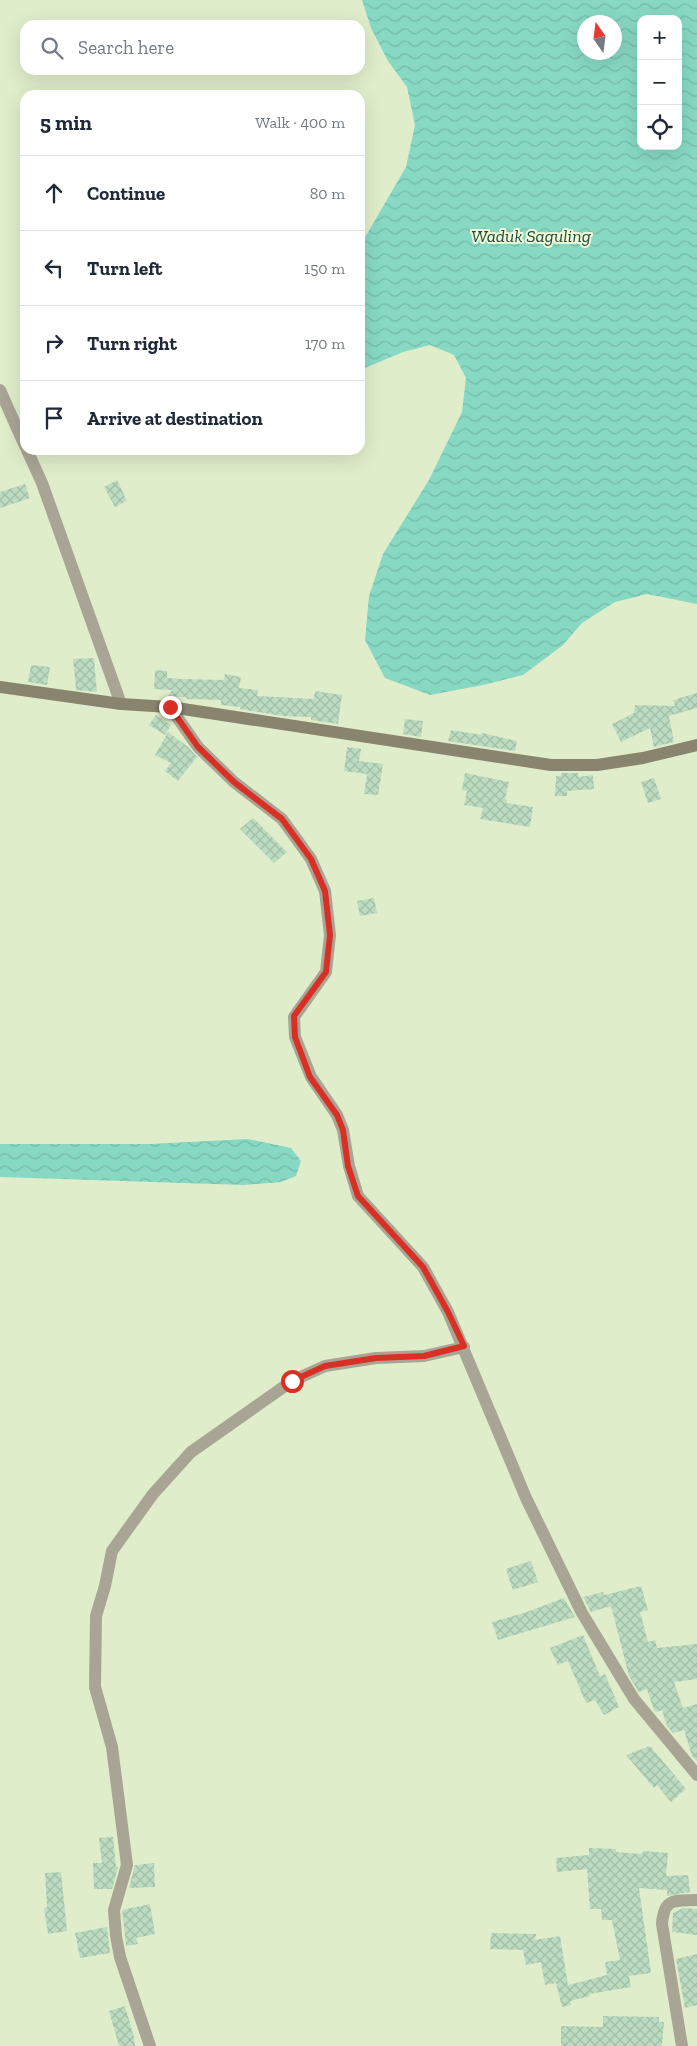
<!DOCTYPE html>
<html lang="en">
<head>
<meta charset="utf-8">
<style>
  :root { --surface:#fff; --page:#f2f2f3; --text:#1f2937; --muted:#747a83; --line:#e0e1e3 }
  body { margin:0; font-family:"Zilla Slab",serif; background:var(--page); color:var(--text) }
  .controls { position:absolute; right:15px; top:15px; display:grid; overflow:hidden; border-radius:10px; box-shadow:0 5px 20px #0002 }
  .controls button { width:45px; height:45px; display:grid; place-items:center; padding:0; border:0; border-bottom:1px solid var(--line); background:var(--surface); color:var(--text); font:25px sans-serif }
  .compass { position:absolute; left:577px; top:15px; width:45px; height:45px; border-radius:50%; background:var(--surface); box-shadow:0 5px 20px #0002; rotate:346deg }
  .stop { position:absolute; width:15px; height:15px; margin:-11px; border:4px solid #d93025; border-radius:50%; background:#fff }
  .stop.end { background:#d93025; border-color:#fff; box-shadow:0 1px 5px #0008 }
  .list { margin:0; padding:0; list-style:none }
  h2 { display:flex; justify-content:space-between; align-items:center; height:65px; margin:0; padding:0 20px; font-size:21px }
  h2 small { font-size:16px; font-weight:400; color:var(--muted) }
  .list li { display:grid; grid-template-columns:32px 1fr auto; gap:15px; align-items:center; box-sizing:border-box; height:75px; padding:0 20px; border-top:1px solid var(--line) }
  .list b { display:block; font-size:19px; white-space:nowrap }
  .list em { font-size:16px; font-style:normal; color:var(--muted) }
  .icon { flex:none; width:28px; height:28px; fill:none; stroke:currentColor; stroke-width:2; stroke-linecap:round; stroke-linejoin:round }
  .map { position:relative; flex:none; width:697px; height:2046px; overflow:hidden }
  .search { position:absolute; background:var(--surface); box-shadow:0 5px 20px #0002; left:20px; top:20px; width:345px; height:55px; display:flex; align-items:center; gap:12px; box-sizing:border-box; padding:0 18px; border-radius:15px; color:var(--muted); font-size:19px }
  .panel { position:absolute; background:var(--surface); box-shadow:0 5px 20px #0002; left:20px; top:90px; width:345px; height:365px; border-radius:15px }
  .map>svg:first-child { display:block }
  .water { fill:url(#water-waves); fill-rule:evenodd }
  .building { fill:url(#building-cross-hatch) }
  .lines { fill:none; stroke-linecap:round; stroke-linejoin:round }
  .minor { stroke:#a8a595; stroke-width:12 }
  .secondary { stroke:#89846e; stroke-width:12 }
  .route { stroke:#d93025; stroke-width:6 }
  .labels { text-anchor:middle; stroke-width:4; stroke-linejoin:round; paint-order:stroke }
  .water-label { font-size:18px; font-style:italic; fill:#20463d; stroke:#edfbd7 }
</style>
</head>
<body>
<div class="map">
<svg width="697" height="2046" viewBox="0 0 697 2046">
  <defs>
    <pattern id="water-waves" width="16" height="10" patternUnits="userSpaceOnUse" patternTransform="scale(1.25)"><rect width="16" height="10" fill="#87d9c4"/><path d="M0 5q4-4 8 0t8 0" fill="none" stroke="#75bba9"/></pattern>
    <pattern id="building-cross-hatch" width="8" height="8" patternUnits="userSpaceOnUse" patternTransform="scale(1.25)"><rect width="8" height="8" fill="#bcdcc1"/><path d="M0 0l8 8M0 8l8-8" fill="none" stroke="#a2bea6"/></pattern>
  </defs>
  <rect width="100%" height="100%" fill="#e0edca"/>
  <path class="water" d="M362,0H697V604L647,594L615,602L582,623L563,645L523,675L483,685L430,695L385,678L365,640L369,596L383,554L429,480L462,412L466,378L454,355L430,345L403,352L360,370V246L406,167L415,125L407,87L388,61L371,28ZM641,19H678V146H641ZM584,22H614V52H584Z
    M248,1139L291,1148L301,1161L296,1176L281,1182L244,1185L0,1177V1144H150Z"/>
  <path class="building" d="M117,480L127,501L115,507L104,487Z
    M25,484L30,498L0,508V492Z
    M94,658L97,692L76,690L73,659Z
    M31,665L50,667L47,685L28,682Z
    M155,670L167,671V678L181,679L224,680L225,674L241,677L239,688L258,690L257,696L314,699L315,691L342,695L338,724L311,720V717L282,716L240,709V707L221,705V700L186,699V697L168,696L172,690L154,689Z
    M697,693V708L669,716L674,742L654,747L650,728L621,742L612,724L634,713L635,705L675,706L673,700Z
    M156,715L171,725L165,735L149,725Z
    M405,719L423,721L421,737L403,734Z
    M451,730L482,735V733L517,741L515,751L448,741Z
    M168,732L188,747L197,757L178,781L165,771L171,763L155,755Z
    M347,747L361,749L359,761L383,764L378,795L364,794L367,774L344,771Z
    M465,773L509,782L505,799L507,800L506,803L533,807L530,827L480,819L483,808L464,805L467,791L462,790Z
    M561,773H578V777L593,775L594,789L567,791V796H555L556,776H561Z
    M654,778L661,799L648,803L641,782Z
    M253,818L287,852L274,863L240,829Z
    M374,898L377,913L360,916L357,901Z
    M531,1561L538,1582L513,1590L506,1569Z
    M641,1586L648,1610L640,1612L648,1642L655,1640L657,1648L697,1644V1679L674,1682L683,1708L697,1704V1761L692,1756L684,1730L673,1733L667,1726L662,1710L656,1712L654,1710L647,1689L639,1692L629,1676L611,1606L591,1612L583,1597L603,1592L604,1595Z
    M564,1598L575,1617L498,1640L492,1622L524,1613Z
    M583,1635L600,1676L605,1674L619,1707L604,1715L595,1700L586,1703L568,1661L558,1665L550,1648Z
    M650,1746L686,1789L671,1802L657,1785L654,1788L626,1755Z
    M113,1837L116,1867H118L112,1889H94L93,1863H102L99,1838Z
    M589,1848L616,1849V1852L642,1854L643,1851L668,1853L666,1876L688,1875L690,1892L667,1896V1890L639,1888L651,1973L629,1976L631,1987L589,1994L590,1996L570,2001L571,2005L562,2007L556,1983L545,1985L541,1962L526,1965L523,1950L490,1949L491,1933L536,1934L535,1940L560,1936L568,1985L607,1975L605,1962L620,1960L612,1920H602L601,1909H590L587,1869L557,1872L556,1858L589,1855Z
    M154,1863L155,1887L129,1888L135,1865Z
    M61,1872L67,1931L48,1934L44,1908L47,1907L45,1873Z
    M150,1904L155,1934L136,1938L138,1944L126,1946L122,1910Z
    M683,1908L697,1909V1935L672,1932L673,1913Z
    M107,1927L110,1953L80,1958L75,1933Z
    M697,1954V2005L685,2008L676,1959Z
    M125,2006L134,2037L135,2046H119L109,2011Z
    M603,2016L659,2017V2022H664L662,2046H561V2026L603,2027Z"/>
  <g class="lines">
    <path class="minor" d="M0,390L25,446
      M27,450L42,483L121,704
      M170,707L198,747L234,782L282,819L311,859L325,891L330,935L326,972L294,1017L295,1037L311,1077L337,1115L343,1130L349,1166L358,1196L423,1267L448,1312L526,1498L582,1613L634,1699L697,1775
      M150,2046L120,1957L116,1936L114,1910L127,1865L112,1747L95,1687L96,1616L105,1586L112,1551L153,1494L191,1452L292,1381L325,1366L376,1358L424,1356L464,1347
      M682,2046L662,1924C664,1897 675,1901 697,1900"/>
    <path class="secondary" d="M0,687L121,704L170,707L551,765H597L643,758L697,745"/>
  </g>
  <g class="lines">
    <path class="route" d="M170,707L198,747L234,782L282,819L311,859L325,891L330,935L326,972L294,1016L295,1037L310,1077L337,1115L343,1130L348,1166L358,1196L423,1267L448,1312L464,1346L424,1356L376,1358L325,1366L292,1381"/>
  </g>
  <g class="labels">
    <g class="water-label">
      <text x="531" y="242">Waduk Saguling</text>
    </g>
  </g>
</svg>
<div class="controls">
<button>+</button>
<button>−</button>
<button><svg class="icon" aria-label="locate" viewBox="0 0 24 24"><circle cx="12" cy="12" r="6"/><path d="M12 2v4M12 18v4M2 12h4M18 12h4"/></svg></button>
</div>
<svg class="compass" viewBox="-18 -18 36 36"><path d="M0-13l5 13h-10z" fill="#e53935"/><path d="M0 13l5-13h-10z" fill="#747a83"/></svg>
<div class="stop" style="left:292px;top:1381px"></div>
<div class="stop end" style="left:170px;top:707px"></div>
<div class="search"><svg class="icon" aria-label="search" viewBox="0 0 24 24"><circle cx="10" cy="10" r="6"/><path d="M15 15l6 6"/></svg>Search here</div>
<section class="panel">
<h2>5 min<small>Walk · 400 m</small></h2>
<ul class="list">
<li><svg class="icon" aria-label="ahead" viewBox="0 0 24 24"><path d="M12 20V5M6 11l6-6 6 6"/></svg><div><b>Continue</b></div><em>80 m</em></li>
<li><svg class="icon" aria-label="left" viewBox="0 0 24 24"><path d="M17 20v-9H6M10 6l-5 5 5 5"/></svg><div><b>Turn left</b></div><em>150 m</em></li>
<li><svg class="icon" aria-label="right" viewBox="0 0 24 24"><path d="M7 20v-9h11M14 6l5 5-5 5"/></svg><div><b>Turn right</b></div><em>170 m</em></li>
<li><svg class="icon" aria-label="arrive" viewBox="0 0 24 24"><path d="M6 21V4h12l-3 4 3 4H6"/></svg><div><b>Arrive at destination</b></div></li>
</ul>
</section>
</div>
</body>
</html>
